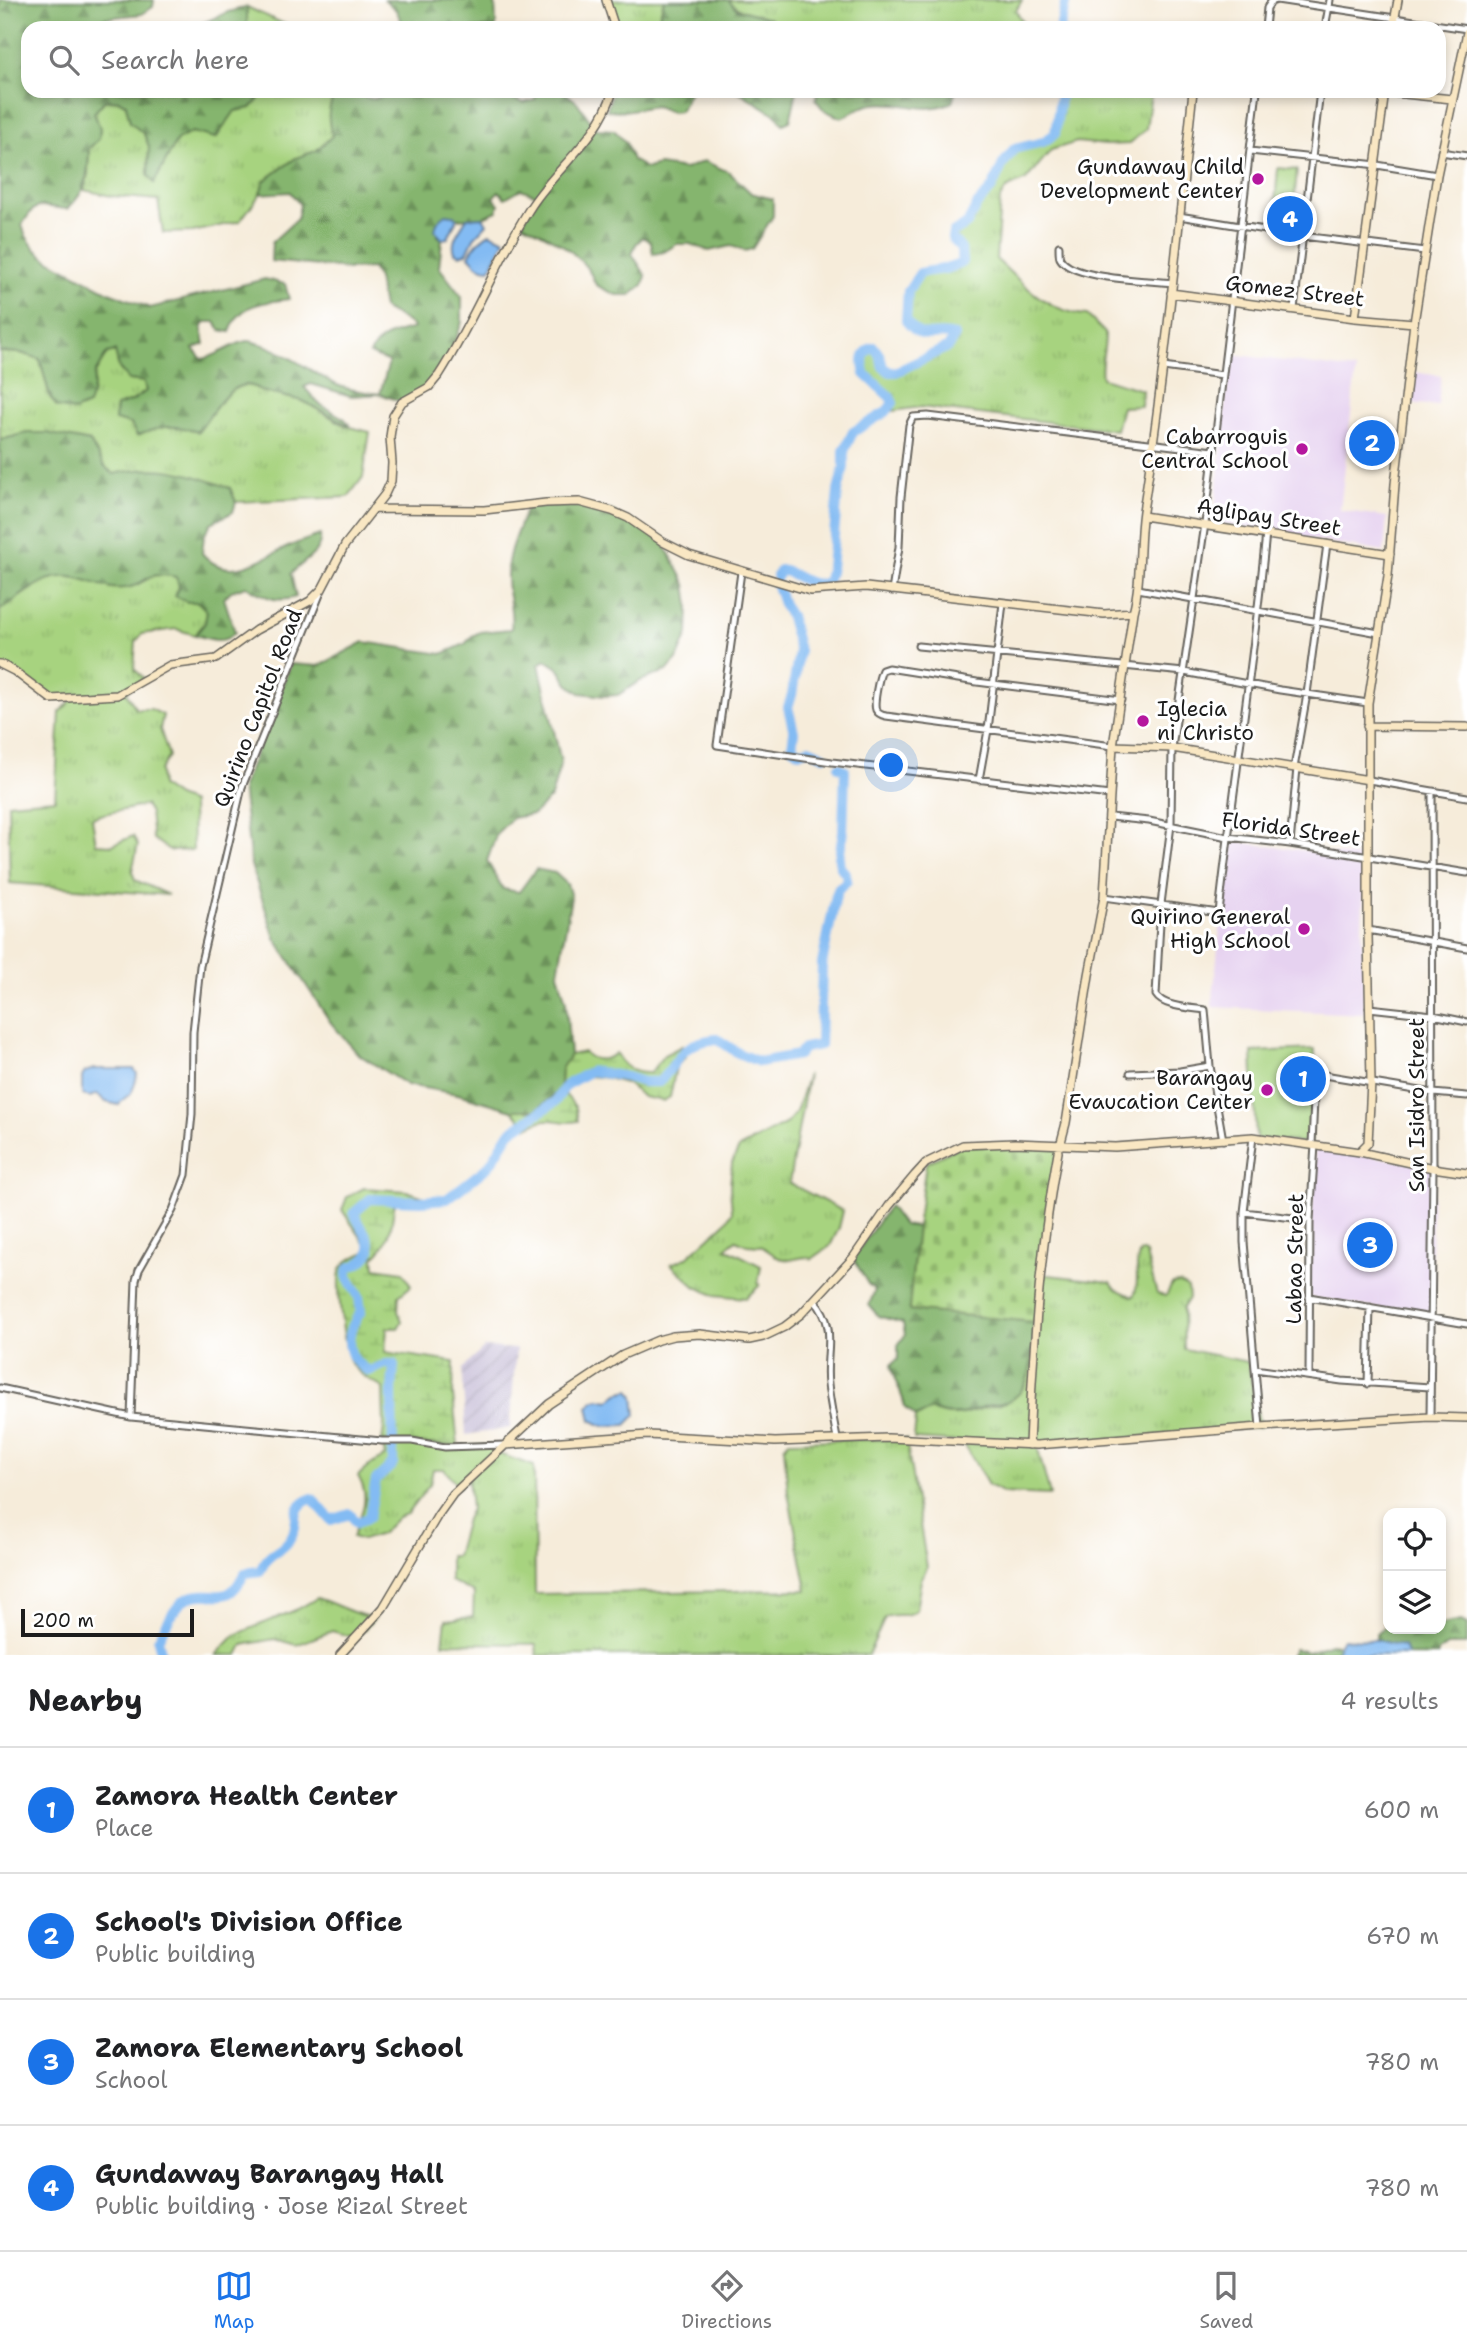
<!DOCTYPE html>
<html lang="en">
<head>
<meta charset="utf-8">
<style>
  :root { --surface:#fff; --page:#f6f6f6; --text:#202124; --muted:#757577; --line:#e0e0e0; --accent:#1a73e8 }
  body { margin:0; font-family:"Shantell Sans",sans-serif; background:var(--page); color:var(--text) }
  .controls { position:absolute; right:21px; bottom:21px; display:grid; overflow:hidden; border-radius:14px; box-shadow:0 4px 10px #0003 }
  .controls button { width:63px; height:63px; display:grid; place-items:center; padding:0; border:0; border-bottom:2px solid var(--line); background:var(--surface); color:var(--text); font:35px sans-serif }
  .scale { position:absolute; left:21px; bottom:18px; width:173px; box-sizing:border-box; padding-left:7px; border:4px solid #1c1c1c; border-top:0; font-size:19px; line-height:24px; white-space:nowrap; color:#1c1c1c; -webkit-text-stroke:5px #fff; paint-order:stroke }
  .you { position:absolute; left:892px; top:766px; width:24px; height:24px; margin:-18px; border:5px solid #fff; border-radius:50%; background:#1a73e8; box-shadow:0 0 0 10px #1a73e833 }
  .badge { display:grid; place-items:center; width:46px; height:46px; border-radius:50%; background:var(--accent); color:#fff; font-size:23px; font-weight:700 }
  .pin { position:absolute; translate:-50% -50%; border:4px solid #fff; box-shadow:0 2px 7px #0006 }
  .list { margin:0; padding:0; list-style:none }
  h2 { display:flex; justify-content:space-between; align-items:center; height:91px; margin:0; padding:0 28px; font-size:30px }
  h2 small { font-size:23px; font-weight:400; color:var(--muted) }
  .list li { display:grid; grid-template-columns:46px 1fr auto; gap:21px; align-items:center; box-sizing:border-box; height:126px; padding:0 28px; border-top:2px solid var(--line) }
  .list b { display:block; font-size:26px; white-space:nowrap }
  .list p { margin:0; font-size:23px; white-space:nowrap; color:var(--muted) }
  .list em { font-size:23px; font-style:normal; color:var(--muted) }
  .icon { flex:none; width:38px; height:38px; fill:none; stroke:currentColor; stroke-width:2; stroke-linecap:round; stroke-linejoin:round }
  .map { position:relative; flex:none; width:1467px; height:1655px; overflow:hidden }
  .search { position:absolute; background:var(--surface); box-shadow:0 4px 10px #0003; left:21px; right:21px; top:21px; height:77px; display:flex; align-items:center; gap:18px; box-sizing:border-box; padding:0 24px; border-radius:21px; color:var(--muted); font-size:26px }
  .sheet { height:595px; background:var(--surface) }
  nav { display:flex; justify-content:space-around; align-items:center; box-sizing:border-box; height:98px; border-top:2px solid var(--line); background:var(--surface); font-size:19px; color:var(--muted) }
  nav a { display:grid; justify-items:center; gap:4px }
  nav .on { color:var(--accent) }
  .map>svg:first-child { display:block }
  .built { fill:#e6d2f0 }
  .industrial { fill:url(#industrial-furrows) }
  .grass { fill:url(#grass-tufts); stroke:#62784e; stroke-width:2 }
  .forest { fill:url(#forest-firs); stroke:#506845; stroke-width:2 }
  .wetland { fill:url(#wetland-marsh); stroke:#62784e; stroke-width:2 }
  .cemetery { fill:url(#cemetery-stones); stroke:#62784e; stroke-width:2 }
  .park { fill:#a7d37f; stroke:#62784e; stroke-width:2 }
  .water { fill:#83bbf3; stroke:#506c88; stroke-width:2 }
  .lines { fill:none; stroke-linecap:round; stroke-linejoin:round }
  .river { stroke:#83bbf3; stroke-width:10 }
  .street-casing { stroke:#68655e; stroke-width:9 }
  .secondary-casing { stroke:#68655e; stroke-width:10 }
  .street { stroke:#fff; stroke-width:5 }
  .secondary { stroke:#f9e7c3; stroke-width:7 }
  .poi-dot { fill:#b5179e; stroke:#fff; stroke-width:2.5 }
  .labels { text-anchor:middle; stroke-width:6; stroke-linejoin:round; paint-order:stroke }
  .poi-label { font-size:21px; fill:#1c1c1c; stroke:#fff; text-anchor:end }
  .street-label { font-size:21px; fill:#1c1c1c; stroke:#fff }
</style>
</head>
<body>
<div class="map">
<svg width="1467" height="1655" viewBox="0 0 1467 1655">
  <defs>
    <pattern id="industrial-furrows" width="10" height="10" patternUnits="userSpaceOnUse" patternTransform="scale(1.75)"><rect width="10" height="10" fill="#c8bfd8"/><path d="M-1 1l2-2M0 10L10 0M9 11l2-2" fill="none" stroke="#aba4b9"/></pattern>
    <pattern id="grass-tufts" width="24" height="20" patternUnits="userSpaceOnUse" patternTransform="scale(1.75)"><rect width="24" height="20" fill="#a7d37f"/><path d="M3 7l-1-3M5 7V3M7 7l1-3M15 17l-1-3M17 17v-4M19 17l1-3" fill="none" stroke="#8fb56d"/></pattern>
    <pattern id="forest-firs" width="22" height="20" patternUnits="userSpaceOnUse" patternTransform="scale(1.75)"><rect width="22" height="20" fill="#85b56e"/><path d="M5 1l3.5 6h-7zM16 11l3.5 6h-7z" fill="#6c925a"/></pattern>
    <pattern id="wetland-marsh" width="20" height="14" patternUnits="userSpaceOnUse" patternTransform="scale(1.75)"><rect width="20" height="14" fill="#a7d37f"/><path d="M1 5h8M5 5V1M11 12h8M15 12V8" fill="none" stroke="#8fb56d"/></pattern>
    <pattern id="cemetery-stones" width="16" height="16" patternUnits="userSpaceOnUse" patternTransform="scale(1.75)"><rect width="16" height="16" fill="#a7d37f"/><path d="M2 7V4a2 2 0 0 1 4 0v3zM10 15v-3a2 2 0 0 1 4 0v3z" fill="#8fb56d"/></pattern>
  </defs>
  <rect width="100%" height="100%" fill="#fff"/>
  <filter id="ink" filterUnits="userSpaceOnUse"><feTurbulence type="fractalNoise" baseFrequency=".0143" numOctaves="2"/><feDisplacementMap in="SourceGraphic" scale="14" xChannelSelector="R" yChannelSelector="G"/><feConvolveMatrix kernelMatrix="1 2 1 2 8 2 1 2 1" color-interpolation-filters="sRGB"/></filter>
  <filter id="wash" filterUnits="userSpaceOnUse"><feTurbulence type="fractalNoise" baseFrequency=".00686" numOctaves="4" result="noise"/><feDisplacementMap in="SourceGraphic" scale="28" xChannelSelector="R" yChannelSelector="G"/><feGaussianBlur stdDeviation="1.57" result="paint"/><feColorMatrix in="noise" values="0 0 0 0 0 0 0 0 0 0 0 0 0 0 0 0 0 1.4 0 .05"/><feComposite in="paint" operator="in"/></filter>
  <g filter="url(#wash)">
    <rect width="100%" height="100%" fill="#f6ecda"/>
    <path class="built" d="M1230,354L1356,370L1340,510L1387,517L1384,552L1214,522Z
      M1413,372L1441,376L1438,406L1410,403Z
      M1229,841L1365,858L1362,926L1364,1014L1212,1007Z
      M1315,1145L1433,1168L1430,1317L1309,1297Z"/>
    <path class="industrial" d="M485,1347L516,1349L510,1428L466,1435L462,1369Z"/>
    <path class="grass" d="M606,0H664C658,34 643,28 615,28Z
      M728,0H1022L1016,11L1026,28H766L769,23C755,12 738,13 728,0Z
      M247,7L284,24L306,28H247Z
      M258,91H337L331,100L332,136L316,151L296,158L264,181L260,194L240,221L193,232L163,233L158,200L111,196L84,190L88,175L89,147L99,138L100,128L94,113L104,101L118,100L126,105L130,122L144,134L149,146L148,175L154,183L177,140L192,132L216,138L235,110L251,108L259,99Z
      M1061,91H1148L1151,93L1146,129L1129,144L1106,145L1077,142L1051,150L1026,180L1006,189L1000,199L996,259C1023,284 1049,313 1087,315L1105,333C1106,348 1099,363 1102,378L1142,390L1141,406L1122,407L1116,430L921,407L886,412L893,403L890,397L865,374C862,362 861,352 874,347L880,356L883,367L890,372H896L947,347L953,342L954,336C931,329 927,347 906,321L908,291L920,273L951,268L962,262L961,249L952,238L953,233L967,224L977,205L992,187L1003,164L1014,149L1043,142L1055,134Z
      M115,351L119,368L128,380L143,381L146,391L132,401L131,424L137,436C162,425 173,424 198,431C213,414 234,369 261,391L303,401L346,426L370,432L363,477L348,497L236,502L230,488C188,473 158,463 114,475L104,466L90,442L27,433L0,440V352L21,353L40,359L50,397L92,394L95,373L107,353Z
      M161,573L176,576L187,602H198L207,611L205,623L195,635L176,629L142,634L136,641L134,669L144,678L126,692L136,709H151L163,715L160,729L169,756L160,770L161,786L177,797L192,803L193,850L171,851L153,839L150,813L145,805C127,811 109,810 92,818L96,844L112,845L133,836L138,845L132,871L135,880L168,895L10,883L8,803L55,799L60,712L73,699H51L0,664V610C12,603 40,580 51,578C77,572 99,588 126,588C133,588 151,576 161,573Z
      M808,1074L789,1183L843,1211L839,1228L830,1246L812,1259L805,1257L789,1260L779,1258L761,1246L747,1245L736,1240L726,1248L761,1266L758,1284L760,1285L746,1298L714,1295L696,1287L671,1264L686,1258L724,1224L732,1212L730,1187L732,1163L739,1148L787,1123L796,1112Z
      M1143,1251L1146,1254L1157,1294L1166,1296L1172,1284L1180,1283L1188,1288L1189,1298L1183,1308L1184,1349L1248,1362L1260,1427L1037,1446L1050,1495L1004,1493L988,1485L963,1442L914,1439L916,1417L932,1410C959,1423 975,1407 1001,1404L1040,1274L1111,1282L1116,1289L1133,1297C1141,1283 1133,1267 1140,1252Z
      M906,1439L927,1567L921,1580L916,1610C903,1620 895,1611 885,1618L868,1655H537L536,1644L443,1643L446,1620L473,1617L474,1593L450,1581V1556H456L466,1519L471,1509L468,1478L459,1487L444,1469H433L430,1484L407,1514L398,1517L381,1534L362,1540L353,1537C360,1514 372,1500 358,1476L369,1466L385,1456L382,1441H412L436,1446L504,1445L496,1453L534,1466L535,1594L807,1590L788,1493L784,1447L789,1441Z
      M317,1598C337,1604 353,1615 375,1618L356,1638L332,1631L296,1645L275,1639L243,1645L238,1655H216L235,1635L298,1609Z"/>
    <path class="forest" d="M0,0H154L153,7L142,14L105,18L82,28H28V91H258L259,99L251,108L235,111L216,138L192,132L177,140L154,183L148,175L149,146L144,134L130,122L126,104L118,100L104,101L94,113L100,128L99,139L89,148C88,174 88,191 67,209C40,208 39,197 22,225L26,236L35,249L47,259L109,292L150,308L265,279L285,284L289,299C261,303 239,303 230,332L220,330L215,322H205L202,329L205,344L193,349L202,359C217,357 237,341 248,341C271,342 314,374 337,385C350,391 365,392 380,394L389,362L370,354C380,334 394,334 414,328C406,318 393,316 383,308L378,279L372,268L349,269L271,261L272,242L297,219L300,205L290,192L260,194L264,181L296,158L316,151L332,136C327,118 327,107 337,91H356L364,97L373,99L391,94L393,91H490L524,103L535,100L537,91H563L577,102L596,129L614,130L626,143L632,160L646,168L659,165L685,169L704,161L729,172L751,193L773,199V216L752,249L745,251L731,246L709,251L690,244H677L664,252L653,254L651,242L643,237L636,244L632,254L646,276L643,285L631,295H616L596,285C584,252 551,238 522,223L539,196L521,189L505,198L499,191L493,197L499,204L497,211L483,217L457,219C448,210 441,217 436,226L438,236L442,239L439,267L462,297V322L447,362L429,387L402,402L380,394L351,396L311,384L304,387L318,403L345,419L350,426L303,401L261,391C234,369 213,414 198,432C173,424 162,425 137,436L131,424L115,420L116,406L132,401L146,391L144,382L129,380L119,368L115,351L107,353L95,373L92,394L88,405L74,411L57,407L50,397L40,359L21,353L0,352Z
      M385,0H495L496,28H405L396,10Z
      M664,0H728L737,9L770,18L766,28H648L658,21Z
      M247,7V28H192L228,12Z
      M613,91H690L680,111L672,112L655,106L624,111L607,110Z
      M738,91H797L790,121L783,124L776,115Z
      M818,91H956L952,102C922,116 901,99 873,104C862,105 851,114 841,118L824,110L816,100Z
      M27,433H47L90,442L104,466L114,474C160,463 186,472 230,488L236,502L233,512L211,523L204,536L202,553C227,584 260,559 288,547C298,542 309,539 320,535C323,554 302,561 291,574L296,597C275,604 264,596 246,586L231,591L224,598L235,632C224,645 209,639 195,635L205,623L207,611L198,602H187L175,596L179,586L176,577C144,569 147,586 125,588C111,590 101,585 88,581C48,567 32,590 0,610V440Z
      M562,501L612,511L663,542L686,584L689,605L688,634L677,660L667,671L640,681L618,695L605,696L580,693L568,684L558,668L546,660L539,664L561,762L551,797L534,814L512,818L497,833L487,861L503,889L519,892L536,869L555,873L567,884L571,897L558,973L566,1002L570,1055L561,1069L560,1090L536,1110H512L458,1094L407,1085L358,1054L331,1023L275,938L251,865L242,787L291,664L319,666L364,642L442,654L465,644L472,636L480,632L511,629C514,610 506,593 507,574C507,550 520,528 527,505Z
      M889,1206L903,1225L917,1227L909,1310L1035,1322C1032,1345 1035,1383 1014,1398C1005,1405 993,1403 983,1407C966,1415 949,1418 931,1410L916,1417L905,1408C903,1392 893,1382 891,1365L898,1359V1345L905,1335L903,1323L878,1316L869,1305L875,1290L868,1284L853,1258Z
      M1461,1621L1467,1624V1645H1448L1438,1652V1655H1407L1404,1646L1376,1640V1634L1388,1625V1629H1441V1625Z
      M1330,1644L1338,1645L1337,1655H1291L1294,1649L1308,1652Z"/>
    <path class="wetland" d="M682,1046L686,1056L676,1067L670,1097L663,1101L643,1097L628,1084L607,1078L590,1076L572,1081L565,1094L576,1108L578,1121C554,1126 555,1112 528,1127L512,1110H536L560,1091L561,1069L570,1055L584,1052C592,1062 606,1061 616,1053C622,1067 635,1074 650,1073L664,1055Z
      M364,1188L407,1191L427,1198H410L395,1201C392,1222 391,1243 374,1257L375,1268L403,1272L411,1286L399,1296L398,1311L402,1321L398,1328H387L385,1352L454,1362L453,1395L458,1446L382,1441L384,1426L383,1388C373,1382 359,1375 352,1365C344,1351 335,1282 341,1269C346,1259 359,1255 368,1251L367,1246L342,1210L347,1197Z"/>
    <path class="cemetery" d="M963,1145L1060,1146L1035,1322L909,1310L917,1227L926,1163Z"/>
    <path class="park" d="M1278,168L1297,170L1294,205L1275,203Z
      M1315,1049L1311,1143L1256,1139L1252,1052Z"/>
    <path class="water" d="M446,214L453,215L457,219L448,238L442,239L435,230C436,222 440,218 446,214Z
      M483,217L487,224L474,238L467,253L460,255L455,253C450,240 460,230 467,218Z
      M490,233L505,240L490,269C479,269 476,264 469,256C472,248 482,237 490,233Z
      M94,1069H134L137,1074C136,1080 134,1089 130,1094C125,1099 122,1098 119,1105L106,1102L97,1094L90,1097L82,1095V1077L85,1072Z
      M629,1390L634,1396L636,1415L626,1425L603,1426L591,1420L588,1407L593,1401L599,1399L609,1401L618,1393Z
      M1343,1639L1376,1640L1404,1646L1407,1655H1337L1338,1645Z"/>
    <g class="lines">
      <path class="river" d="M1060,28L1066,0
        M777,576L780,570C798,573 804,587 827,583L831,568L838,491L844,467V451L853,432L886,412L893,403L890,397L865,374C862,362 861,352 874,347L880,356L883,367L890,372H896L948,347L955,336C932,329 925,345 906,321L908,291L920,273C934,269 950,271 962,262L961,249L952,238L953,233L967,224L977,205L992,188L1003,164L1014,149L1043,142L1055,134L1061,91
        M776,583L783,604L790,616L799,651L792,695L788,707L794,732L792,747L800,752L809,749L824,756
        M162,1655L158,1640C163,1629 178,1600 190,1597C215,1588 226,1610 245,1573L260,1571C270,1549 280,1555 290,1539C302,1523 287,1509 312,1498L331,1520L350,1514L357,1523L369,1517L376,1480L393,1464L392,1390L394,1364H386L369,1371C343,1358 345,1332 361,1312L359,1297L347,1276L349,1268C386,1253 366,1239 354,1213L370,1199L421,1201L447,1199L489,1166L510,1132L555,1102L566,1085L591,1071L627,1077L643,1082H659C683,1057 679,1043 717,1039L738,1053L759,1062L798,1055L804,1048L820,1045L822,964L836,895L839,888L847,881L846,874L840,867L839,858L843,832L845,770L839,767"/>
    </g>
  </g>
  <g filter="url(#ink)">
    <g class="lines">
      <g class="street-casing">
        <path id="street" d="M1265,28L1267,8L1271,2L1277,0L1467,29
          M1325,28L1330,0
          M1250,151L1377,165L1437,175
          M1441,152L1467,156
          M1179,216L1302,236L1425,251
          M1059,246C1059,249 1059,256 1060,258C1071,280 1149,280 1172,283
          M1294,309L1320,91
          M1163,367L1223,375
          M741,572L717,745L832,762L1110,795
          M1138,589L1379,633
          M892,591L899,547L901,497L909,425L913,417L928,416L1214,451
          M918,646L1184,672L1280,690L1368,703
          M1113,746L886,716C881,715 878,714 876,710C873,703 879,677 882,670L888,668L977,682L1121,700
          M1294,768L1307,694L1327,544
          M979,780L988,730L1003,603
          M1369,780L1467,797
          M1110,817L1149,821L1228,837L1290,844L1467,873
          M1290,844L1297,768
          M1104,897L1219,913C1233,787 1254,660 1266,533
          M1368,930L1467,948
          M1369,1008L1433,1015L1467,1022
          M1130,1073L1180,1071L1210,1066
          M1253,1137L1244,1212V1242L1260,1427
          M1223,1140L1210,1066L1205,1010C1191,1008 1163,1007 1156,995L1161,904L1171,825L1172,748L1205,524L1257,91
          M1312,1144L1315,1078L1318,1074L1433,1093L1467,1096
          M1244,1212L1310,1220
          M1309,1297L1467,1324
          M814,1300C839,1328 824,1352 828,1384C830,1403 834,1421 837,1439
          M1255,1369L1342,1381L1430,1387
          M1309,1375L1310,1220L1315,1145
          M1368,1384L1370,1307
          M0,1388L131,1417L382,1441H412L445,1447L504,1445
          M131,1417L136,1280L139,1270L173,1210L186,1175L192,1114L193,1032L200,966L242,787L321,592
          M1430,1417L1433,1168L1432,792"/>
      </g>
      <g class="secondary-casing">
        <path id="secondary" d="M606,0L615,28
          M1393,28L1398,0
          M1375,91L1452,99
          M1171,293L1355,318L1414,323
          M1355,318L1385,91
          M373,509L484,510L546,503L579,502L612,511L628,518L663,542L689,555L810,591L866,587L1104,614L1133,612C1142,579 1138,545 1143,511C1165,372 1178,231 1193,91
          M1143,516L1390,554
          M0,664L14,671L51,699L117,695L170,665L216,659L256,630L310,601L322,589L345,545L385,494L391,481L392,463L390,437L393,416L402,402L429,387L439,375C474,321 497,259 532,205C559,165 599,138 613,91
          M1367,726L1467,727
          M1113,746L1172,748L1369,780
          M1060,1146L1066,1123L1089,975L1104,897L1113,746L1133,612
          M1360,1151L1368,1143L1371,1082L1368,934V703L1388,576L1395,484L1414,323L1437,175L1467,32
          M505,1445L648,1435L775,1442L888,1438L1037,1445L1260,1427L1430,1417L1467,1418
          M1029,1445C1033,1347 1040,1249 1058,1152
          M340,1655L383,1608L438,1515L453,1494L549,1404L623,1355L658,1340L673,1336L700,1334L749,1340L763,1337L784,1327L801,1314L853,1258L889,1206L915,1175L926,1163L963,1145L1015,1143L1115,1147L1253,1137L1360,1152L1433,1168L1467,1173"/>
      </g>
      <use href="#street" class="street"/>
      <use href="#secondary" class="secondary"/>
    </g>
  </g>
  <g class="poi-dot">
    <circle cx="1258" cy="179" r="7"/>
    <circle cx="1302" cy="449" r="7"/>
    <circle cx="1143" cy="721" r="7"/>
    <circle cx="1304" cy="929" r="7"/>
    <circle cx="1267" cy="1090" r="7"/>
  </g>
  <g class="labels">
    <g class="poi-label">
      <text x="1244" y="174">Gundaway Child<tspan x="1244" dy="24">Development Center</tspan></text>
      <text x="1288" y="444">Cabarroguis<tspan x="1288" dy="24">Central School</tspan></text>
      <text x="1157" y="716" text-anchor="start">Iglecia<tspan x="1157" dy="24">ni Christo</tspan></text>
      <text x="1290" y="924">Quirino General<tspan x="1290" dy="24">High School</tspan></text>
      <text x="1253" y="1085">Barangay<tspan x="1253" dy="24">Evaucation Center</tspan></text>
    </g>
    <g class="street-label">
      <text transform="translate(1295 291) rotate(7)" y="7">Gomez Street</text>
      <text transform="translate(1269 517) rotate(9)" y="7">Aglipay Street</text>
      <text transform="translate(258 708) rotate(-69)" y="7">Quirino Capitol Road</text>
      <text transform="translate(1291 829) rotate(8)" y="7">Florida Street</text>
      <text transform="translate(1417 1105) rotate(-90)" y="7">San Isidro Street</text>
      <text transform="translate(1295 1259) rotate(-89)" y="7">Labao Street</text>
    </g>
  </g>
</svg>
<div class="controls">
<button><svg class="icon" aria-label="locate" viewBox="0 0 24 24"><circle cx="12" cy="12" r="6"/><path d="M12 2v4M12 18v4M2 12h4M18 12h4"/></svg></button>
<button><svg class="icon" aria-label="layers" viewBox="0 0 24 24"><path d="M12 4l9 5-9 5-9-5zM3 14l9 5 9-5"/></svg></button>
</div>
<div class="scale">200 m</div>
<div class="you"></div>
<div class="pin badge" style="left:1303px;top:1079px">1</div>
<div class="pin badge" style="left:1372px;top:443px">2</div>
<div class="pin badge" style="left:1370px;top:1245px">3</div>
<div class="pin badge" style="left:1290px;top:219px">4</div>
<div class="search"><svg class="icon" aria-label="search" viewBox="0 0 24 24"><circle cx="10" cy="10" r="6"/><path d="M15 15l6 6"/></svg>Search here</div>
</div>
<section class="sheet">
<h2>Nearby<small>4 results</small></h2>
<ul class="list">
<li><span class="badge">1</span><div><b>Zamora Health Center</b><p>Place</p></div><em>600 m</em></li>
<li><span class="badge">2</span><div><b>School's Division Office</b><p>Public building</p></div><em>670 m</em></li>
<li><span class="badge">3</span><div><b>Zamora Elementary School</b><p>School</p></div><em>780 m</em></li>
<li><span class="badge">4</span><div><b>Gundaway Barangay Hall</b><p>Public building · Jose Rizal Street</p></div><em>780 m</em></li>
</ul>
</section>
<nav>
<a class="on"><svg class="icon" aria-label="map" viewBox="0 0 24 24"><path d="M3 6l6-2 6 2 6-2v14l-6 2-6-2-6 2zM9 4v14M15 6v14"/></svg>Map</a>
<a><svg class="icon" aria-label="directions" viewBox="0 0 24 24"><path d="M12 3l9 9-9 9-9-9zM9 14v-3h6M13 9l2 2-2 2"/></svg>Directions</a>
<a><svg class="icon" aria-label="saved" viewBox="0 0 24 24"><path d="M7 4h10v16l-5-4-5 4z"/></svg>Saved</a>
</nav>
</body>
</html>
